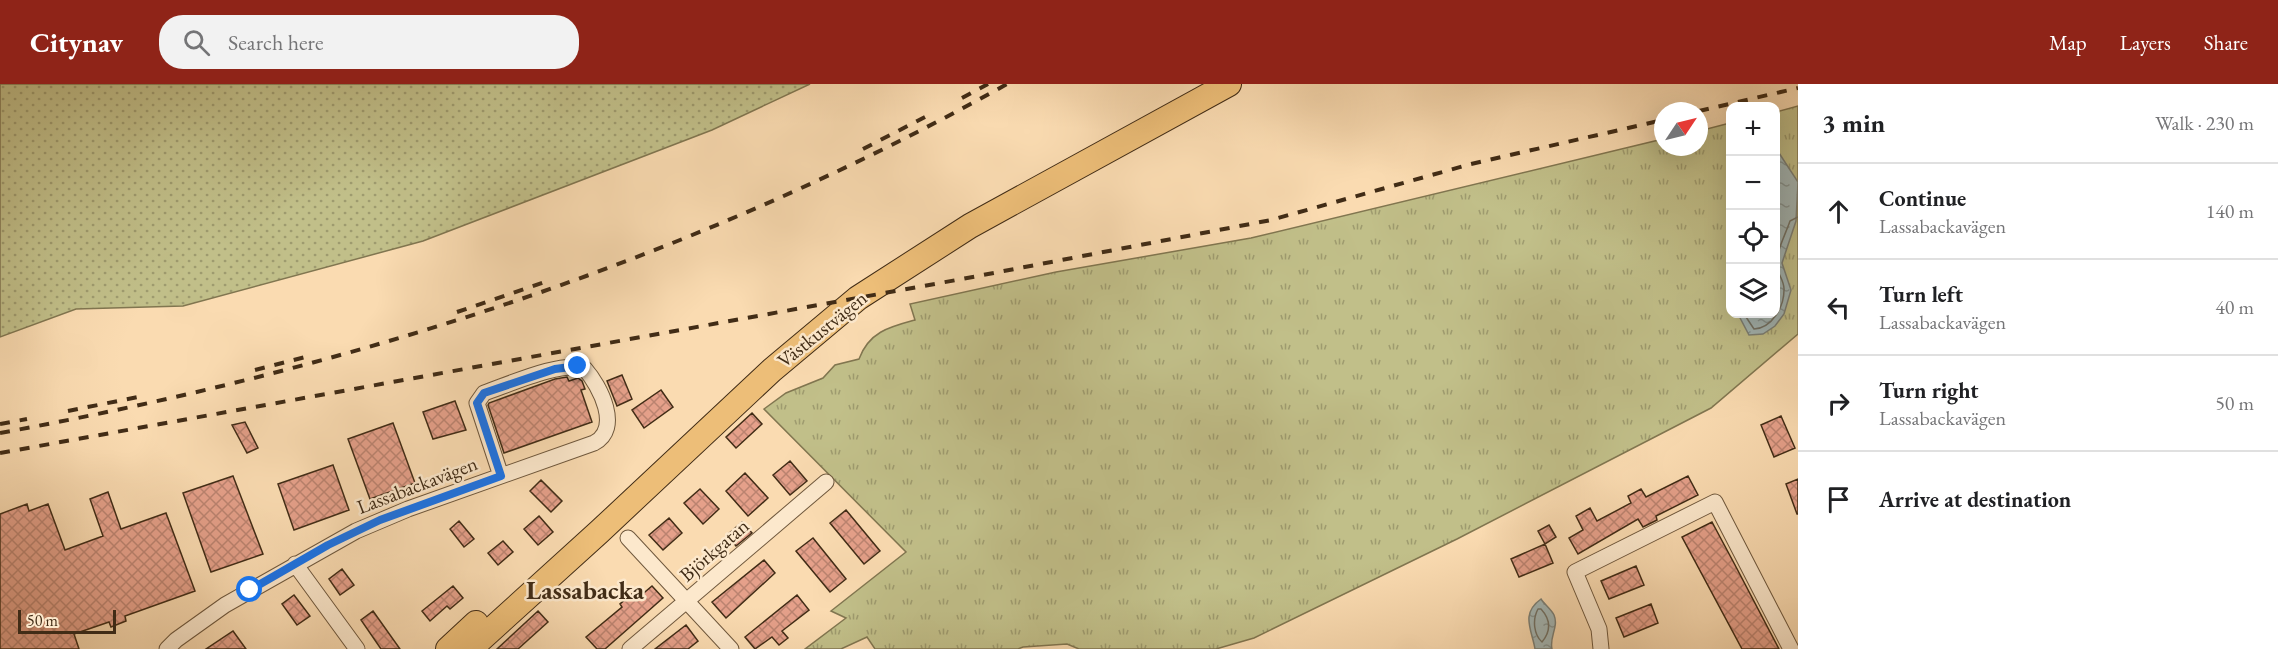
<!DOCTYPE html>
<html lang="en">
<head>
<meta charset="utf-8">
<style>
  :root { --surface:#fff; --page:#f2f2f2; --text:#202124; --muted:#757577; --line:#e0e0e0; --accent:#8f2418 }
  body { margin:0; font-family:"EB Garamond",serif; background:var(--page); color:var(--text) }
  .controls { position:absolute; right:18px; top:18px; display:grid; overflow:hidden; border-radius:12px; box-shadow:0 6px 24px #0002 }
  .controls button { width:54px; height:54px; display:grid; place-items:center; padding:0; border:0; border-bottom:2px solid var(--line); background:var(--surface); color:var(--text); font:30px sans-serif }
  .compass { position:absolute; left:1654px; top:18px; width:54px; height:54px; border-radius:50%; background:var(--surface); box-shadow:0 6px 24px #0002; rotate:55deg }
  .scale { position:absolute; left:18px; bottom:15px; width:98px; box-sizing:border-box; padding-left:6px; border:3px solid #412c16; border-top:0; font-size:16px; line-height:21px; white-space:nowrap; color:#412c16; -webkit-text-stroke:4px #fce8cc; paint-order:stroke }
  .stop { position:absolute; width:18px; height:18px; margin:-14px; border:4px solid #1a73e8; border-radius:50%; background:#fff }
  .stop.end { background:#1a73e8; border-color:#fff; box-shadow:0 2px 6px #0008 }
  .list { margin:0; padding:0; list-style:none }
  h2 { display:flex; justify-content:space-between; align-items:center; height:78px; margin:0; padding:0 24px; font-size:26px }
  h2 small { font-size:20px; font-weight:400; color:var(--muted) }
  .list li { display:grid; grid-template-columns:39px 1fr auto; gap:18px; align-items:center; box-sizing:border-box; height:96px; padding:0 24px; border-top:2px solid var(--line) }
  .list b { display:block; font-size:22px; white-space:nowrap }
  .list p { margin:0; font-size:20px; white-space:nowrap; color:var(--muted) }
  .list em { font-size:20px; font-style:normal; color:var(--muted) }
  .icon { flex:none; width:33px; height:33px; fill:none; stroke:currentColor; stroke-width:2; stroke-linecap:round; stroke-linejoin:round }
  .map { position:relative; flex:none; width:1798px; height:565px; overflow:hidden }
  header { display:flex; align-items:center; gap:36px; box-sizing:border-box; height:84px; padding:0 30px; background:var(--accent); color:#fff }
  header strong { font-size:28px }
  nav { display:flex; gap:33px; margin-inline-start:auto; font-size:21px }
  .search { width:420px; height:54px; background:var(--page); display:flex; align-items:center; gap:15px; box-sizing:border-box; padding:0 21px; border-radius:24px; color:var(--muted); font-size:22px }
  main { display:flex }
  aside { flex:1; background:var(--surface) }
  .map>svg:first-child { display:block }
  .grass { fill:url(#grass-tufts); stroke:#817650; stroke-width:1.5 }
  .park { fill:url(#park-dots); stroke:#817650; stroke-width:1.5 }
  .water { fill:url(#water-ripples); stroke:#7c8077; stroke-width:1.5 }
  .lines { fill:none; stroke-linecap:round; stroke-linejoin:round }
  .shore { stroke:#727266; stroke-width:1.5 }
  .building { fill:url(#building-cross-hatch); stroke:#412c16; stroke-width:1.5 }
  .minor-casing { stroke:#6f583d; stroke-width:17 }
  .primary-casing { stroke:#412c16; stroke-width:26 }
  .minor { stroke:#fce8cc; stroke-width:15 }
  .primary { stroke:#edbe78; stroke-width:24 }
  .rail { stroke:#412c16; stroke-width:4; stroke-dasharray:10 10; stroke-linecap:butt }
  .route { stroke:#1a73e8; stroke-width:8 }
  .labels { text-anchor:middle; stroke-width:5; stroke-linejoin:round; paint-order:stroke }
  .street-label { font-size:20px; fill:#412c16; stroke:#fce8cc }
  .district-label { font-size:26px; font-weight:bold; fill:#412c16; stroke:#fce8cc }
</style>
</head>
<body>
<header>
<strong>Citynav</strong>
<div class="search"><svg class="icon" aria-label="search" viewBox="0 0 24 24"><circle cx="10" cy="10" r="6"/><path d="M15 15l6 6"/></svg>Search here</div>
<nav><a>Map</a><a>Layers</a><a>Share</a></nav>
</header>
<main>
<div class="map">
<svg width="1798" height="565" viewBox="0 0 1798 565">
  <defs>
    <pattern id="grass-tufts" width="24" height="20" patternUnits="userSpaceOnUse" patternTransform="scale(1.5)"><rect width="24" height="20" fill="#c1bf89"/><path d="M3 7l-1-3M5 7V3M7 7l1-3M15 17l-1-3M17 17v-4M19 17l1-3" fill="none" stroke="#9e9b6f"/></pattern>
    <pattern id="park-dots" width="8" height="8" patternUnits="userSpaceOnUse" patternTransform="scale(1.5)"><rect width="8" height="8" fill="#c1bf89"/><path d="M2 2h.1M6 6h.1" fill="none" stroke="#9e9b6f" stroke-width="1.8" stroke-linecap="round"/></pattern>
    <pattern id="water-ripples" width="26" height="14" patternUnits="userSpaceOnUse" patternTransform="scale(1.5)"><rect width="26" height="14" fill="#a4b8b7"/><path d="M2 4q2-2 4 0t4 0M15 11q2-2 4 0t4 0" fill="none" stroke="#879694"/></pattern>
    <pattern id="building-cross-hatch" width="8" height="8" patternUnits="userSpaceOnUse" patternTransform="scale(1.5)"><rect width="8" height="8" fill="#e5a08a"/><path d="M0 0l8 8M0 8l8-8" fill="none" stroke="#bb8370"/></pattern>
  </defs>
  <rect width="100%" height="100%" fill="#fadbb1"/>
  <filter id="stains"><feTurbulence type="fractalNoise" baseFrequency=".00333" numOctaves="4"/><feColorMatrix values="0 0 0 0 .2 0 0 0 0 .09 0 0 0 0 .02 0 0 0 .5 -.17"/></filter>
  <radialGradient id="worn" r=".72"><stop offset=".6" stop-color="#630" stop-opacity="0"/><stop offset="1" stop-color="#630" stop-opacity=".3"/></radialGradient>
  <path class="grass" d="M1798,22V250L1711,324L1457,455L1254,554L1216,565H1079L1067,560L1023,563L1018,565H875L867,553L841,565H805L846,534L831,527L906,468L764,325L786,309L823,294L835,281L859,275C869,248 889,243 915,236L910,220L1056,188L1251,154L1663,55V63H1699V47L1730,39V230H1776V28Z"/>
  <path class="park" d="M0,0H810L712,46L423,157L183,222L76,225L0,253Z"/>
  <path class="water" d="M1776,68L1779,69L1798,98L1796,137L1782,179L1791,206L1784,230L1775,242L1763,250L1749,251L1738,230H1776Z
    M1541,515C1544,520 1551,525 1554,531C1559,543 1549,553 1552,565H1535C1532,546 1520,530 1541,515Z"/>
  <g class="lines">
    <path class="shore" d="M1744,230L1754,245C1772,244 1784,223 1784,206C1785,197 1776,188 1776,179C1777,166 1786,149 1790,137L1798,133
      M1541,525C1551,536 1551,547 1542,558C1534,551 1532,536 1538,525Z"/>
  </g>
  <path class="building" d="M622,291L632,315L617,322L607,297Z
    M567,293L569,297L578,294L582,297L585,305L581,306L592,338L504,369L488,321L489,319L555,295Z
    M661,306L673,323L644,344L632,326Z
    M455,317L466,346L433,355L423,328Z
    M752,329L762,340L736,364L726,353Z
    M1781,332L1795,364L1774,373L1761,341Z
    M245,338L258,364L247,369L232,341Z
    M393,339L415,399L370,415L348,355Z
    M790,377L807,397L790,411L773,391Z
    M333,381L349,426L294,446L278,400Z
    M745,389L768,414L748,432L726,407Z
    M233,392L263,470L211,488L183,409Z
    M1688,392L1698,411L1656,432L1657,436L1643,443L1638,435L1578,470L1569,454L1583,446L1576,432L1590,424L1597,437L1631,419L1628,412L1641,405L1646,413Z
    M1798,395V430H1797L1786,400Z
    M541,396L562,417L551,428L530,407Z
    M700,405L719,425L703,440L684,419Z
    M108,408L121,445L166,429L195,507L125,532L126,537L111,543L109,538L74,550L79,565H0V430L27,420L29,427L48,420L65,466L103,452L90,415Z
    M846,426L880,467L864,480L830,439Z
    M539,432L553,448L538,461L524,445Z
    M669,434L682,449L663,466L649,451Z
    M459,437L474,455L464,463L450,445Z
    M742,438L752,449L736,462L727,451Z
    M1712,438L1735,481L1779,565H1742L1682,453Z
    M1549,441L1556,453L1545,460L1538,447Z
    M813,454L846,495L830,508L796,467Z
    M503,457L513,468L498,481L488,469Z
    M1545,460L1553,479L1519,493L1511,475Z
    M764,476L775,489L726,534L712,518Z
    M1636,482L1644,501L1609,515L1601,497Z
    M342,485L354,501L340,511L329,495Z
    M453,502L463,514L450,525L447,522L430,537L422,527Z
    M652,502L663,514L605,565H597L586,553L622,523L620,520L634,508L639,513Z
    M294,511L310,532L297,541L282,520Z
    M797,511L809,526L782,547L788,554L779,561L772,553L755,565L745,553Z
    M1651,520L1658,539L1624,553L1616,534Z
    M373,527L400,565H381L361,536Z
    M538,527L548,538L518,565H497Z
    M686,541L698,557L688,565H655Z
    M233,547L246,565H206Z"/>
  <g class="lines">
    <g class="minor-casing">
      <path id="minor" d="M628,454L731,565
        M295,480L357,565
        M167,565L176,556L225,521L356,447L408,425L594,359C622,345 600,302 585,285C562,276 508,301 484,309L477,319L501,392
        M630,565L826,398
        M1601,565L1599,545L1575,488L1715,418L1791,565"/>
    </g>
    <g class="primary-casing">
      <path id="primary" d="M448,565L476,539
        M470,565L599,448L772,286L858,214L970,142L1229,0"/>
    </g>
    <use href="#minor" class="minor"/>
    <use href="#primary" class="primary"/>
    <path class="rail" d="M962,14L988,0
      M1699,27L1798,4
      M863,65L925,33
      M457,228L548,197
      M255,286L313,271
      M68,327L138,313
      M0,340L27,335
      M0,349C351,285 694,175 1007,0
      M0,369L962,195L1271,136L1471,80L1663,36"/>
  </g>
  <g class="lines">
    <path class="route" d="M250,506L328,461L380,436L501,392L477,319L484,309L555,285L578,282"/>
  </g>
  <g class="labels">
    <g class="street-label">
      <text transform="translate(822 245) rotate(-39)" y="7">Västkustvägen</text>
      <text transform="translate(417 401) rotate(-21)" y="7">Lassabackavägen</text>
      <text transform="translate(714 466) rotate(-41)" y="7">Björkgatan</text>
    </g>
    <g class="district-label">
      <text x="585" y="515">Lassabacka</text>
    </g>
  </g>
  <rect width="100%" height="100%" filter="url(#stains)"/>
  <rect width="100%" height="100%" fill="url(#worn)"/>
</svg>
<div class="controls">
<button>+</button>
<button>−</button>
<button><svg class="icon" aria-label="locate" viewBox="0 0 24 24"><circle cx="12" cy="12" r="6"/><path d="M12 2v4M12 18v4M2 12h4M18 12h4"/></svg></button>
<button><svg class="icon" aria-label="layers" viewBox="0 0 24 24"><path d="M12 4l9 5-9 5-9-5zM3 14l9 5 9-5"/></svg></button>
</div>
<svg class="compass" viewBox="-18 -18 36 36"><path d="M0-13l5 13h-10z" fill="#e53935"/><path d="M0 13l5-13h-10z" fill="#757577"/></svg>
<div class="scale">50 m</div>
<div class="stop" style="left:250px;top:506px"></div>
<div class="stop end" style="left:578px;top:282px"></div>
</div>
<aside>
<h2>3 min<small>Walk · 230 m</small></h2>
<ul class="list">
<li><svg class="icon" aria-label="ahead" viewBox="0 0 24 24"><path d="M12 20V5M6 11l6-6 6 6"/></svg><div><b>Continue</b><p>Lassabackavägen</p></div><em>140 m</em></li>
<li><svg class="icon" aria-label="left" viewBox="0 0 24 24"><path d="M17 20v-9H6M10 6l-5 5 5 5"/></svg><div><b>Turn left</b><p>Lassabackavägen</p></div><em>40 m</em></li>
<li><svg class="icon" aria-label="right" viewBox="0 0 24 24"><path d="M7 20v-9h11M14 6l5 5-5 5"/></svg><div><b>Turn right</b><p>Lassabackavägen</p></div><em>50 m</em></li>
<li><svg class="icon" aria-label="arrive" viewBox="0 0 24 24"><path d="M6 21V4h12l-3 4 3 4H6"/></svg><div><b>Arrive at destination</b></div></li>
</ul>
</aside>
</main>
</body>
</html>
